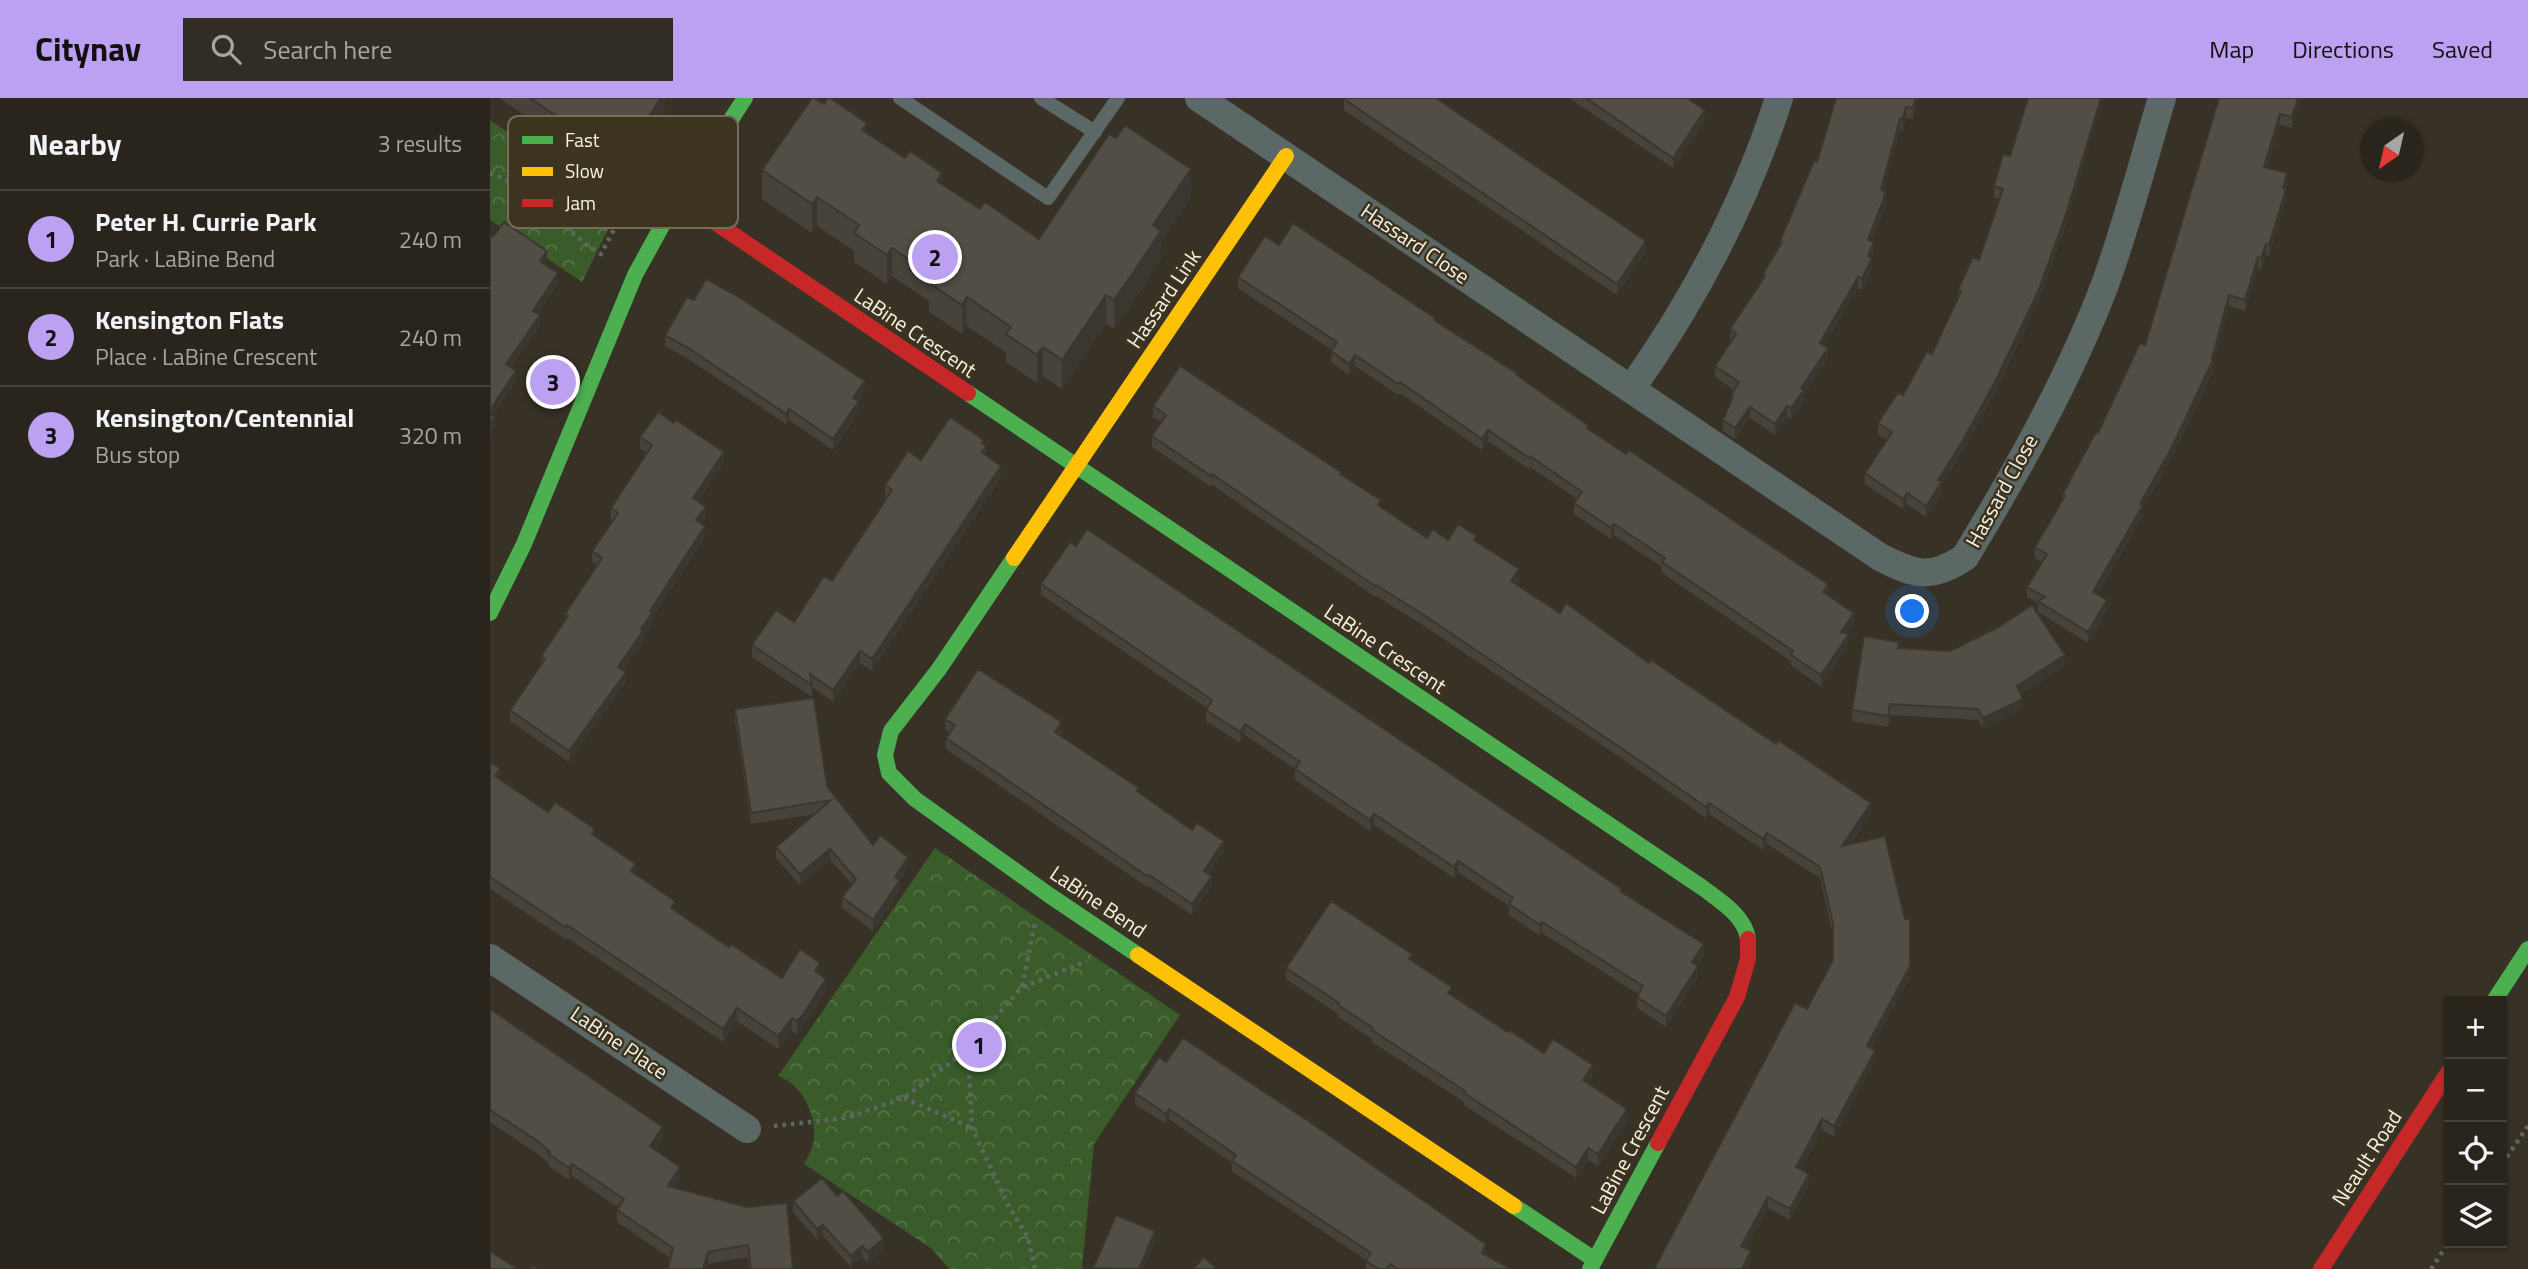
<!DOCTYPE html>
<html lang="en">
<head>
<meta charset="utf-8">
<style>
  :root { --surface:#29251c; --page:#312d25; --text:#f1f3f6; --muted:#a5a5a3; --line:#45423b; --accent:#bca0f2 }
  body { margin:0; font-family:"Titillium Web",sans-serif; background:var(--page); color:var(--text) }
  .controls { position:absolute; right:21px; bottom:21px; display:grid; overflow:hidden; border-radius:0px; box-shadow:0 2px 5px #0004 }
  .controls button { width:63px; height:63px; display:grid; place-items:center; padding:0; border:0; border-bottom:2px solid var(--line); background:var(--surface); color:var(--text); font:35px sans-serif }
  .compass { position:absolute; left:1870px; top:21px; width:63px; height:63px; border-radius:50%; background:var(--surface); box-shadow:0 2px 5px #0004; rotate:214deg }
  .you { position:absolute; left:1423px; top:514px; width:24px; height:24px; margin:-18px; border:5px solid #fff; border-radius:50%; background:#1a73e8; box-shadow:0 0 0 10px #1a73e833 }
  .badge { display:grid; place-items:center; width:46px; height:46px; border-radius:50%; background:var(--accent); color:#111; font-size:23px; font-weight:700 }
  .pin { position:absolute; translate:-50% -50%; border:4px solid #fff; box-shadow:0 2px 7px #0006 }
  .list { margin:0; padding:0; list-style:none }
  h2 { display:flex; justify-content:space-between; align-items:center; height:91px; margin:0; padding:0 28px; font-size:30px }
  h2 small { font-size:23px; font-weight:400; color:var(--muted) }
  .list li { display:grid; grid-template-columns:46px 1fr auto; gap:21px; align-items:center; box-sizing:border-box; height:98px; padding:0 28px; border-top:2px solid var(--line) }
  .list b { display:block; font-size:26px; white-space:nowrap }
  .list p { margin:0; font-size:23px; white-space:nowrap; color:var(--muted) }
  .list em { font-size:23px; font-style:normal; color:var(--muted) }
  .icon { flex:none; width:38px; height:38px; fill:none; stroke:currentColor; stroke-width:2; stroke-linecap:round; stroke-linejoin:round }
  .map { position:relative; flex:none; width:2038px; height:1171px; overflow:hidden }
  header { display:flex; align-items:center; gap:42px; box-sizing:border-box; height:98px; padding:0 35px; background:var(--accent); color:#111 }
  header strong { font-size:33px }
  nav { display:flex; gap:38px; margin-inline-start:auto; font-size:24px }
  .search { width:490px; height:63px; background:var(--page); display:flex; align-items:center; gap:18px; box-sizing:border-box; padding:0 24px; border-radius:0px; color:var(--muted); font-size:26px }
  main { display:flex }
  aside { flex:1; background:var(--surface) }
  .map>svg:first-child { display:block }
  .forest { fill:url(#forest-crowns) }
  .lines { fill:none; stroke-linecap:round; stroke-linejoin:round }
  .path { stroke:#5f6763; stroke-width:4.5; stroke-dasharray:3.5 5; stroke-linecap:butt }
  .lane { stroke:#5b6865; stroke-width:14 }
  .street { stroke:#5b6865; stroke-width:28 }
  .fast { stroke:#4caf50; stroke-width:16 }
  .slow { stroke:#ffc107; stroke-width:16 }
  .jam { stroke:#c62828; stroke-width:16 }
  .wall { fill:#47433b }
  .shaded-wall { fill:#393730 }
  .building { fill:#524e45; stroke:#393730; stroke-width:2 }
  .labels { text-anchor:middle; stroke-width:5; stroke-linejoin:round; paint-order:stroke }
  .street-label { font-size:21px; fill:#f8f3e6; stroke:#3d3420 }
  .key { fill:#3d3420; stroke:#756d5b; stroke-width:2 }
  .key-label { font-size:19px; fill:#f8f3e6 }
</style>
</head>
<body>
<header>
<strong>Citynav</strong>
<div class="search"><svg class="icon" aria-label="search" viewBox="0 0 24 24"><circle cx="10" cy="10" r="6"/><path d="M15 15l6 6"/></svg>Search here</div>
<nav><a>Map</a><a>Directions</a><a>Saved</a></nav>
</header>
<main>
<aside>
<h2>Nearby<small>3 results</small></h2>
<ul class="list">
<li><span class="badge">1</span><div><b>Peter H. Currie Park</b><p>Park · LaBine Bend</p></div><em>240 m</em></li>
<li><span class="badge">2</span><div><b>Kensington Flats</b><p>Place · LaBine Crescent</p></div><em>240 m</em></li>
<li><span class="badge">3</span><div><b>Kensington/Centennial</b><p>Bus stop</p></div><em>320 m</em></li>
</ul>
</aside>
<div class="map">
<svg width="2038" height="1171" viewBox="0 0 2038 1171">
  <defs>
    <pattern id="forest-crowns" width="20" height="18" patternUnits="userSpaceOnUse" patternTransform="scale(1.75)"><rect width="20" height="18" fill="#395c2a"/><path d="M2 6a3 3 0 1 1 6 0M12 15a3 3 0 1 1 6 0" fill="none" stroke="#567449"/></pattern>
  </defs>
  <rect width="100%" height="100%" fill="#373126"/>
  <path class="forest" d="M0,22L129,109L92,184L0,122Z
    M445,750L690,917L604,1046L592,1171H459L442,1151L314,1066C318,1058 324,1049 324,1040C326,1015 311,986 288,978Z"/>
  <g class="lines">
    <path class="path" d="M0,75C44,90 72,133 111,156L140,101L148,105
      M533,889L597,863
      M478,952L482,1030L517,1105L538,1140L545,1171
      M414,1000L482,1030
      M284,1028L356,1020L414,1000L478,951L532,889L545,825
      M2012,1066L2038,1028
      M1941,1171L1959,1144"/>
    <path class="lane" d="M410,0L558,100L628,0
      M551,0L605,34"/>
    <path class="street" d="M709,0L1390,459C1425,477 1441,482 1475,459C1527,373 1578,283 1614,189C1637,127 1653,63 1672,0
      M1141,291C1204,202 1256,104 1289,0
      M0,860L257,1031"/>
    <path class="fast" d="M478,295L1213,790C1230,803 1255,818 1258,841
      M524,460L449,571L401,633L395,657L399,675L425,701L559,797L648,857
      M0,515L34,446L145,177L173,126L255,0
      M2004,903L2038,851
      M1024,1108L1105,1162
      M1100,1171L1168,1045"/>
    <path class="slow" d="M524,460L796,58
      M648,857L1024,1108"/>
    <path class="jam" d="M189,100L478,295
      M1168,1045L1247,899L1258,861V841
      M1831,1171L1959,973"/>
  </g>
  <path class="wall" d="M9,0H177L175,2V14L135,75L96,51L93,57Z
    M1079,0H1197L1215,23L1183,70Z
    M1346,0H1429L1423,21L1416,20L1412,32H1410L1393,93L1396,105L1382,143L1384,155L1382,160V171L1372,192L1368,190L1334,248L1338,261L1314,297V303L1301,321L1297,319L1285,337L1260,320L1245,341L1233,333V322L1241,304V297L1244,292L1225,279V268L1241,243L1240,242V231L1273,181V176L1290,147V143L1327,64Z
    M1729,0H1811L1802,30L1790,27L1777,69L1797,86L1796,91V102L1779,158L1776,157L1771,171L1768,170L1755,213L1739,208L1723,266V273L1682,360L1653,410V418L1608,496L1617,513L1598,545L1548,514V505L1537,499V489L1552,464L1545,460V449L1572,403V397L1608,335L1655,247Z
    M854,1L1156,154L1127,197L854,12Z
    M377,36L490,111L549,141L701,100L671,143V162L649,195L624,231L616,226L572,291L553,278L547,285L516,264V254L477,228L472,236L439,214V203L402,178L397,186L364,164V153L327,128L322,135L272,101V72Z
    M1513,56L1576,127L1549,202L1506,293L1472,355L1452,386V395L1436,419L1417,406L1413,411L1375,386V375L1397,342L1388,336V325L1413,297L1442,256L1468,200V192L1489,162L1510,101L1504,99V88Z
    M789,147L945,223L1028,278L1099,331L1338,497L1364,526L1357,536L1359,547L1331,588L1301,568V563L1172,475V469L1124,437L1121,441L1084,416V405L1087,401L1040,369L1039,371L998,343L992,352L910,295L908,297L865,268L859,277L841,264L842,252L748,190V179Z
    M204,202L375,294L368,303L369,314L343,352L299,322L296,326L200,262L175,248V237Z
    M663,308L851,376L891,409L937,440L987,443L1029,482L1026,487L1070,515L1159,565L1381,716L1361,746L1420,879L1381,951L1385,963L1344,1039L1332,1032L1311,1071L1319,1086L1300,1122L1278,1110L1256,1150L1261,1164L1164,1171L1317,911L1343,862V837L1330,780L1277,746L1273,752L1219,716L1216,720L1134,662L934,528L886,498L885,499L722,387L721,389L662,349V338L671,324L663,319Z
    M150,339L234,365L208,403L216,419L211,426L215,439L162,521V526L153,539V544L133,572L136,584L79,664L20,623V612L51,567V558L75,523V516L107,467L102,464V453L122,422L121,421V410L157,355L150,350Z
    M494,347L496,356L511,380L382,573L370,565L343,604L322,589V599L262,559V547L304,524L342,483L397,400L395,399V387L431,362Z
    M551,486L1132,794L1214,857L1207,868L1208,879L1176,929L1147,910V899L1148,896L1052,835L1050,838L1019,817V808L968,774L964,780L884,727L880,733L805,682V671L755,637L750,645L716,623V612L717,610L551,497Z
    M1409,550L1575,568L1531,596L1533,611L1493,631L1488,622L1400,617L1398,629L1362,623V612Z
    M245,611L337,688L383,747L418,769L410,782V793L383,833L352,810V799L362,786L340,762L310,787L286,760V749L325,716L261,726L245,622Z
    M455,621L572,635L570,637L649,695L734,753L719,776L722,788L702,817L659,788L657,789L456,651V640L460,635L455,632Z
    M0,664L10,682L58,714L105,739L185,813L239,849L292,880L330,877L336,893L312,930L307,936L302,933L288,951L247,923L233,944L77,840L75,841L0,791Z
    M922,862L962,897L1018,934L1054,955L1103,979L1098,986L1137,1023L1108,1068L1098,1062L1086,1080L974,1007V1004L882,944V941L848,919V916L796,881V870Z
    M0,911L173,1041L166,1052L190,1081L184,1090L303,1171H259L258,1159L218,1166L216,1171H178L180,1160L127,1124V1112L129,1110L82,1078L79,1082L59,1068V1065L49,1057L0,1024Z
    M645,995L996,1157L1021,1171H876V1162L742,1073V1065L679,1021L676,1026L645,1006Z
    M347,1098L394,1151L378,1165L372,1159L361,1169L333,1138L327,1142L303,1114V1103Z"/>
  <path class="shaded-wall" d="M169,0H177L175,2V14L135,75V54Z
    M1426,0H1429L1423,21V10Z
    M1611,0H1614L1576,127L1549,202L1506,293L1472,355L1452,386V395L1436,419V408Z
    M1808,0H1811L1802,30V19Z
    M1416,9V20L1412,32V22Z
    M1215,12V23L1183,70V60Z
    M1790,16V27L1774,80V69Z
    M1410,21V32L1391,103V92Z
    M377,25V54L372,32Z
    M96,31V51L93,57V36Z
    M701,71V100L671,143V162L624,231V202L663,127Z
    M452,75V104L447,83Z
    M1797,75V86L1793,101V90Z
    M1796,91V102L1779,158V147Z
    M1396,94V105L1378,152V142Z
    M327,99V128L322,135V106Z
    M1156,143V154L1127,197V186Z
    M1384,144V155L1378,169V158Z
    M1776,146V157L1771,171V160Z
    M402,150V178L397,186V157Z
    M57,153V164L50,174V163Z
    M1768,159V170L1755,213V202Z
    M1382,160V171L1372,192V181Z
    M68,175V186L43,223V213Z
    M1368,179V190L1330,256V245Z
    M616,197V226L572,291V262Z
    M1739,197V208L1723,266V273L1682,360L1653,410V418L1603,505V494L1650,406L1722,261Z
    M477,199V228L472,236V207Z
    M50,217V228L16,277V266Z
    M553,249V278L547,285V257Z
    M1338,250V261L1314,297V303L1301,321V310L1311,290Z
    M865,257V268L859,277V266Z
    M26,273V284L0,323V312Z
    M375,283V294L363,311V300Z
    M369,303V314L343,352V341Z
    M1297,308V319L1285,337V326Z
    M1260,309V320L1245,341V330Z
    M299,311V322L296,326V316Z
    M5,319V330L0,337V326Z
    M998,332V343L992,352V341Z
    M234,354V365L203,411V400Z
    M511,368V380L382,573V561Z
    M1417,395V406L1413,411V401Z
    M216,409V419L206,433V422Z
    M1124,426V437L1121,441V430Z
    M215,428V439L162,521V526L153,539V544L128,580V569L151,531L160,513Z
    M1029,471V482L1021,494V483Z
    M1338,486V497L1333,494Z
    M1617,502V513L1598,545V534Z
    M1364,515V526L1351,545V534Z
    M1359,536V547L1331,588V577Z
    M370,553V565L343,604V592Z
    M1575,557V568L1527,599V588Z
    M136,574V584L79,664V653Z
    M1533,601V611L1493,631V620Z
    M572,624V635L565,645V634Z
    M755,626V637L750,645V634Z
    M10,670V683L5,678Z
    M1219,705V716L1216,720V709Z
    M1381,705V716L1352,759V748Z
    M884,716V727L880,733V722Z
    M1277,735V746L1273,752V741Z
    M734,743V753L714,784V773Z
    M340,751V762L310,787V776Z
    M418,759V769L407,787L410,782V793L383,833V822L405,779Z
    M968,763V774L964,780V769Z
    M146,766V779L141,773Z
    M722,778V788L702,817V806Z
    M185,803V816L181,810Z
    M1420,821V879L1377,959V948Z
    M1052,824V835L1050,838V827Z
    M1214,846V857L1202,875V864Z
    M330,865V877L325,873Z
    M1208,868V879L1176,929V918Z
    M336,881V893L312,930L307,936V923Z
    M247,910V923L233,944V931Z
    M302,920V933L288,951V938Z
    M1385,953V963L1344,1039V1028Z
    M1103,967V979L1093,994V982Z
    M679,1011V1021L676,1026V1016Z
    M1137,1011V1023L1108,1068V1056Z
    M1332,1021V1032L1306,1080V1069Z
    M173,1029V1041L160,1060V1048Z
    M1098,1050V1062L1086,1080V1069Z
    M82,1066V1078L79,1082V1070Z
    M190,1069V1081L178,1100V1088Z
    M1319,1076V1086L1300,1122V1111Z
    M1278,1099V1110L1251,1159V1148Z
    M333,1127V1138L327,1142V1131Z
    M665,1133V1144L653,1171H649Z
    M394,1140V1151L378,1165V1154Z
    M996,1146V1157L992,1155Z
    M372,1148V1159L361,1169V1158Z
    M1261,1153V1164L1258,1171H1252Z
    M218,1154V1166L216,1171H213Z"/>
  <path class="building" d="M40,0H171L135,54L96,31L93,36Z
    M322,0H324L334,6L338,0H340L377,25L372,32L415,60L420,53L452,75L447,83L490,111L495,104L549,141L619,36L626,40L635,27L701,71L663,127L671,133L649,166L624,202L616,197L572,262L553,249L547,257L516,236L521,229L477,199L472,207L439,185L444,178L402,150L397,157L364,135L369,127L327,99L322,106L272,72Z
    M854,0H946L1156,143L1127,186L854,1Z
    M1096,0H1197L1215,12L1183,60Z
    M1346,0H1426L1423,10L1416,9L1412,22L1410,21L1391,92L1396,94L1378,142L1384,144L1378,158L1382,160L1372,181L1368,179L1330,245L1338,250L1311,290L1314,292L1301,310L1297,308L1285,326L1260,309L1245,330L1233,322L1243,298L1241,297L1249,284L1225,268L1246,236L1240,231L1275,178L1273,176L1292,144L1290,143L1324,63L1327,64Z
    M1538,0H1611L1576,116L1549,191L1506,282L1472,344L1448,382L1452,384L1436,408L1417,395L1413,401L1375,375L1402,334L1388,325L1408,294L1413,297L1437,253L1442,256L1471,193L1468,192L1483,159L1489,162L1513,91L1504,88L1513,56L1520,58Z
    M1729,0H1808L1802,19L1790,16L1774,69L1797,75L1793,90L1796,91L1779,147L1776,146L1771,160L1768,159L1755,202L1739,197L1722,261L1723,262L1682,349L1650,406L1653,407L1603,494L1617,502L1598,534L1548,503L1555,499L1537,489L1557,456L1545,449L1575,398L1572,397L1606,334L1608,335L1650,245L1655,247Z
    M14,124L57,153L50,163L68,175L43,213L50,217L16,266L26,273L0,312V136L3,139Z
    M803,125L945,220L944,222L1028,276L1027,277L1099,328L1097,330L1136,356L1139,352L1338,486L1333,494L1364,515L1351,534L1359,536L1331,577L1301,557L1303,553L1172,464L1175,460L1124,426L1121,430L1084,405L1092,394L1040,358L1039,360L998,332L992,341L910,284L908,286L865,257L859,266L841,253L847,244L748,179L775,138L789,147Z
    M216,181L252,201L375,283L363,300L369,303L343,341L299,311L296,316L200,251L175,237L197,199L204,202Z
    M690,268L851,374L850,376L891,402L888,407L937,440L943,431L958,442L968,426L987,438L984,442L1029,471L1021,483L1070,515L1076,505L1159,565L1161,562L1286,646L1288,642L1381,705L1352,748L1395,738L1415,821H1420V868L1377,948L1385,953L1344,1028L1332,1021L1306,1069L1319,1076L1300,1111L1278,1099L1251,1148L1261,1153L1252,1171H1164L1305,905L1317,911L1343,862V826L1330,769L1277,735L1273,741L1219,705L1216,709L1134,652L934,517L886,487L885,488L722,376L721,378L662,338L676,317L663,308Z
    M168,314L184,325L186,322L234,354L203,400L216,409L206,422L215,428L160,513L162,515L151,531L153,533L128,569L136,574L79,653L20,612L55,561L51,558L78,518L75,516L112,460L102,453L128,415L121,410L162,347L150,339Z
    M0,316L5,319L0,326Z
    M460,319L494,342L492,345L496,348L492,354L511,368L382,561L370,553L343,592L320,576L322,587L262,547L286,512L304,524L334,478L342,483L402,392L395,387L418,353L431,362Z
    M597,431L1132,791L1130,793L1214,846L1202,864L1208,868L1176,918L1147,899L1153,888L1052,824L1050,827L1019,806L1023,800L968,763L964,769L884,716L880,722L805,671L810,664L755,626L750,634L716,612L722,602L551,486L580,444L586,448Z
    M1542,507L1575,557L1527,588L1533,601L1493,620L1488,611L1400,606L1398,618L1362,612L1374,538L1409,544L1408,550L1460,553L1507,530Z
    M488,571L572,624L565,634L649,690L647,693L702,732L707,725L734,743L714,773L722,778L702,806L659,777L657,778L456,640L465,627L455,621Z
    M324,600L337,688L383,747L390,737L418,759L405,779L410,782L383,822L352,799L366,781L340,751L310,776L286,749L341,702L261,715L245,611Z
    M0,664L10,670L5,678L58,714L65,704L105,731L102,736L146,766L141,773L185,803L181,810L239,849L241,846L292,880L310,851L330,865L325,873L336,881L312,918L307,923L302,920L288,938L247,910L233,931L77,827L75,829L0,779Z
    M841,803L922,856L919,861L962,889L958,895L1018,934L1019,932L1054,955L1063,941L1103,967L1093,982L1137,1011L1108,1056L1098,1050L1086,1069L974,995L975,993L882,932L883,930L848,907L849,905L796,870Z
    M0,911L173,1029L160,1048L190,1069L178,1088L257,1109L297,1105L303,1171H261L258,1147L218,1154L213,1171H178L183,1150L127,1112L134,1101L82,1066L79,1070L59,1056L60,1054L49,1044L0,1012Z
    M693,940L817,1022L996,1146L992,1155L1021,1171H908L900,1166L897,1171H889L876,1163L881,1155L742,1063L746,1057L679,1011L676,1016L645,995L669,959L676,964Z
    M332,1080L347,1098L353,1093L394,1140L378,1154L372,1148L361,1158L333,1127L327,1131L303,1103Z
    M626,1117L665,1133L649,1171L603,1170Z
    M0,1153L28,1171H0Z
    M714,1159L727,1171H703Z
    M42,1167L48,1171H40Z"/>
  <g class="labels">
    <g class="street-label">
      <text transform="translate(925 146) rotate(34)" y="7">Hassard Close</text>
      <text transform="translate(674 201) rotate(-56)" y="7">Hassard Link</text>
      <text transform="translate(425 235) rotate(34)" y="7">LaBine Crescent</text>
      <text transform="translate(1512 393) rotate(-61)" y="7">Hassard Close</text>
      <text transform="translate(895 551) rotate(34)" y="7">LaBine Crescent</text>
      <text transform="translate(608 804) rotate(34)" y="7">LaBine Bend</text>
      <text transform="translate(129 945) rotate(34)" y="7">LaBine Place</text>
      <text transform="translate(1140 1052) rotate(-62)" y="7">LaBine Crescent</text>
      <text transform="translate(1877 1060) rotate(-57)" y="7">Neault Road</text>
    </g>
  </g>
  <rect x="18" y="18" width="230" height="112" rx="10" class="key"/>
  <rect x="32" y="38" width="31" height="8" fill="#4caf50"/>
  <rect x="32" y="69" width="31" height="9" fill="#ffc107"/>
  <rect x="32" y="101" width="31" height="8" fill="#c62828"/>
  <g class="key-label">
    <text x="75" y="49">Fast</text>
    <text x="75" y="80">Slow</text>
    <text x="75" y="112">Jam</text>
  </g>
</svg>
<div class="controls">
<button>+</button>
<button>−</button>
<button><svg class="icon" aria-label="locate" viewBox="0 0 24 24"><circle cx="12" cy="12" r="6"/><path d="M12 2v4M12 18v4M2 12h4M18 12h4"/></svg></button>
<button><svg class="icon" aria-label="layers" viewBox="0 0 24 24"><path d="M12 4l9 5-9 5-9-5zM3 14l9 5 9-5"/></svg></button>
</div>
<svg class="compass" viewBox="-18 -18 36 36"><path d="M0-13l5 13h-10z" fill="#e53935"/><path d="M0 13l5-13h-10z" fill="#a5a5a3"/></svg>
<div class="you"></div>
<div class="pin badge" style="left:489px;top:947px">1</div>
<div class="pin badge" style="left:445px;top:159px">2</div>
<div class="pin badge" style="left:63px;top:284px">3</div>
</div>
</main>
</body>
</html>
